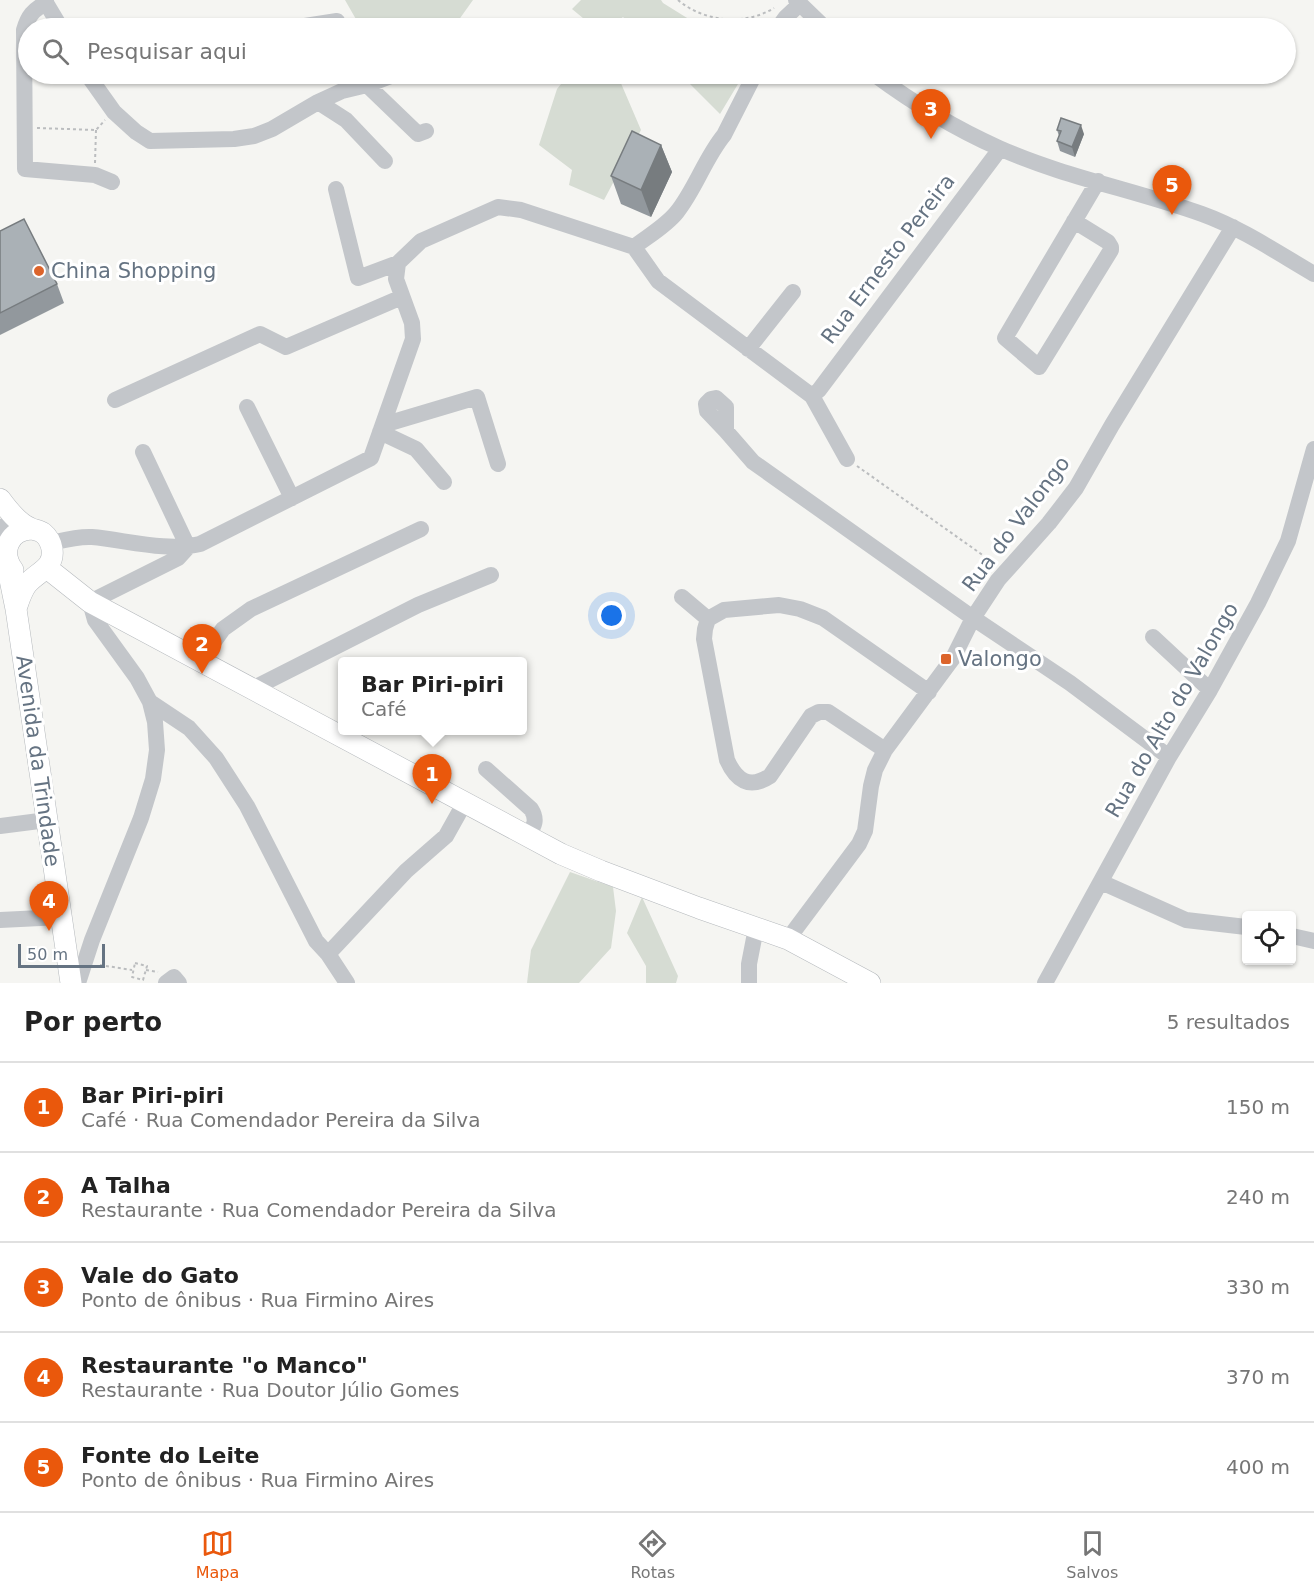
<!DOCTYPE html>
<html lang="pt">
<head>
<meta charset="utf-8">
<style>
  :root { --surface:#fff; --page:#f2f2f2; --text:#222; --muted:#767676; --line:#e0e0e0; --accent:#ea580c }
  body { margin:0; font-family:"DejaVu Sans",sans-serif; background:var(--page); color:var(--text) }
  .controls { position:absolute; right:18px; bottom:18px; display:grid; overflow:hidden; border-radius:6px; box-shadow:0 2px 4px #0004 }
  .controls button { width:54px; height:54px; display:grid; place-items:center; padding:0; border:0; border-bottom:2px solid var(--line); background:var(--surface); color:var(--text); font:30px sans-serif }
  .scale { position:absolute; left:18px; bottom:15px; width:87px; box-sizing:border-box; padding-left:6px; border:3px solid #657382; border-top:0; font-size:16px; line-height:21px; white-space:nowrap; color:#657382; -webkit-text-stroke:4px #fff; paint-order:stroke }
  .you { position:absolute; left:612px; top:616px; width:21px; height:21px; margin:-15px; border:4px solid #fff; border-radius:50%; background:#1a73e8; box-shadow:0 0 0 9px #1a73e833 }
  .badge { display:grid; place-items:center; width:39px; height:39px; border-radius:50%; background:var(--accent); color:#fff; font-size:20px; font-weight:700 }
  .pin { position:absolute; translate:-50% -50px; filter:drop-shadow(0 2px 3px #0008) }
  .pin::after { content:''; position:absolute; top:32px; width:21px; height:18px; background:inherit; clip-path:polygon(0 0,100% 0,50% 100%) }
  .popup { position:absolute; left:338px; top:657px; width:189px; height:78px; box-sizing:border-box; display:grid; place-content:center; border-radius:6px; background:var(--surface); filter:drop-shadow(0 2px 4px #0005); font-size:20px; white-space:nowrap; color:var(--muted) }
  .popup b { font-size:22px; color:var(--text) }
  .popup::after { content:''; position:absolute; left:50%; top:100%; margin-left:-12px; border:12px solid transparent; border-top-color:var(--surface) }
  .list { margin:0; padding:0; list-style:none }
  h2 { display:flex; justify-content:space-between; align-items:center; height:78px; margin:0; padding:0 24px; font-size:26px }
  h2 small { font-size:20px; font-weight:400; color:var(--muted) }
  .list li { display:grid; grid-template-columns:39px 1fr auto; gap:18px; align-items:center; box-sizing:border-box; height:90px; padding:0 24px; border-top:2px solid var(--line) }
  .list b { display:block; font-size:22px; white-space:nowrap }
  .list p { margin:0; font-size:20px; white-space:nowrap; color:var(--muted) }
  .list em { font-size:20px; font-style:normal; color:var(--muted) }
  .icon { flex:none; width:33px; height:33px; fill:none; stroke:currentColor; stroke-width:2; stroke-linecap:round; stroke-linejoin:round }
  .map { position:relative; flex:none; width:1314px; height:983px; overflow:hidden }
  .search { position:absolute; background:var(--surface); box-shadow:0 2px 4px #0004; left:18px; right:18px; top:18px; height:66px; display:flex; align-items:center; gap:15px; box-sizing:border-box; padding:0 21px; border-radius:33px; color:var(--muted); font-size:22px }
  .sheet { height:528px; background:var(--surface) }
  nav { display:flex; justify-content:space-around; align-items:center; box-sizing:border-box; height:84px; border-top:2px solid var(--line); background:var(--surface); font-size:16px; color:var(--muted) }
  nav a { display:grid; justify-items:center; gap:3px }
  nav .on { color:var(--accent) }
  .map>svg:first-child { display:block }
  .green { fill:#d6dcd3 }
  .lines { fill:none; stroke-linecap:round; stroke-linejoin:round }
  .major-casing { stroke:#b4b8bc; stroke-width:22 }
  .path { stroke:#bbbdbf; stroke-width:2; stroke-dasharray:3 3; stroke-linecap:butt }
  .minor { stroke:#c3c6ca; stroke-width:16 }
  .major { stroke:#fff; stroke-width:21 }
  .wall { fill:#92989d }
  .shaded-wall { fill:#777c7f }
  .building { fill:#aab1b6; stroke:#777c7f; stroke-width:1.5 }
  .poi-dot { fill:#dc642b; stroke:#fff; stroke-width:2 }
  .labels { text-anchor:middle; stroke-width:6; stroke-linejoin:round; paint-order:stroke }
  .street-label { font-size:21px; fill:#657382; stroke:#fff }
  .poi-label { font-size:21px; fill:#657382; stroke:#fff; text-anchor:start }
</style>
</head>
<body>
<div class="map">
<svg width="1314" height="983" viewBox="0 0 1314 983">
  <rect width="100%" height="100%" fill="#f5f5f2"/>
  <path class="green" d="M345,0H473L453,28H361Z
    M581,0H661L663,3L700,26H742L775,20L770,28H635L623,17L608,28H595L572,9Z
    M569,74H617L641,130L604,200L569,185L572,170L539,145L557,89Z
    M680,74H744L720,114Z
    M570,872L613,887L616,911L611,948L579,983H527L531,950Z
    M642,897L678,976L676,983H646V966L627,933Z"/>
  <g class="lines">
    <g class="major-casing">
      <path id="major" d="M0,499C8,510 18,523 30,528C34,530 39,530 43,533C48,537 51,543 52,549C55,568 37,572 27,584C21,592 19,600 16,609
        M6,560L16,609L71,983
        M47,568L90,602L561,854L601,871L699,908L788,939L870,983
        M13,570C0,553 8,530 31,529"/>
    </g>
    <path class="path" d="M678,0C704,22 745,26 774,8
      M37,128L96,130L105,120
      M95,163L96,130
      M857,466L984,556L972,594
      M135,963L147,966L143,980L132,977Z
      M100,965L132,970
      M146,970L158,972"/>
    <path class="minor" d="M46,0V3L61,28
      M796,0L825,28
      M46,3C33,10 28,16 24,30L25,169L95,175L112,182
      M292,28L337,21
      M778,28L786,17L800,4
      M87,74L114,112L136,132L150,141L234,139L254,136L272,129L318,102L342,91L367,85L396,74
      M874,74C913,103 954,128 999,148C1064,177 1135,190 1202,214C1241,228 1278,253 1314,274
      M367,85L418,134L426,131
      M318,102L346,120L385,161
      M336,189L358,278L398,263
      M1074,221L1108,242L1111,247V250L1039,367L1005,338L1098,181
      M634,247L658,281L812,396L847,459
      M634,247C648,236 666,226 677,212C696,188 705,158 724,135L755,74
      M748,349L793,292
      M812,396L819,390L1000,149
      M716,398L726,407V431L707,411L706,404L711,399Z
      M115,400L260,334L286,347L402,297
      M247,407L292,498
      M383,425L477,397L498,464
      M726,431L753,462L973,618L1070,683L1169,757
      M380,432L416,449L444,482
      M0,529L4,526
      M51,543C64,540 79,536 92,537C126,540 167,552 200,544L371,458L413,339L412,323L396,279L398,263L421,241L498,207L521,210L634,247
      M682,597L708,619
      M708,619L705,629L704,639L727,760C736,780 749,790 770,776L811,716L819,712H828L885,750
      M708,619L724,610L779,605L800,609L823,618L929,692
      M1153,637L1210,690
      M200,661L223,629L251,609L421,529
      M252,689L418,605L491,575
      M150,702L189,728L216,758L247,806L316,941L328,954L347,983
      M486,769L531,809C538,820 534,826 528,836
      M0,826L47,820
      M1101,882L1186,920L1246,927
      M0,920L61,917
      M1292,936L1314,941
      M788,939L859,844L865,831L871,786L875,770L885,750L953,658L973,618L998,580L1049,523L1076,488L1112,425L1233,227
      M328,954L406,871L446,836L465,802
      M78,983L92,940L141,818L153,779L157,750L155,722L150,702L137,678L95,620L90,602L178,558L188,547L143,452
      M166,983L174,977L179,983
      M749,983V964L756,928
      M1045,983L1169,757L1210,690L1258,603L1288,541L1314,449"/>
    <use href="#major" class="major"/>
  </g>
  <path class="wall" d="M1057,130L1084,134L1075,157L1060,151L1057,141L1059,136Z
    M661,145L672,172L651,217L621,204L611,176Z
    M0,231L57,284L64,303L0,335Z"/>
  <path class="shaded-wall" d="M1081,125L1084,134L1075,157L1072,147Z
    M661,145L672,172L651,217L641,190Z"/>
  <path class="building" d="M1061,118L1081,125L1072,147L1057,141L1061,131L1057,130Z
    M632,131L661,145L641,190L611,176Z
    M24,219L57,284L0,313V231Z"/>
  <g class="poi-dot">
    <circle cx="39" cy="271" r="6"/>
    <rect x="940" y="653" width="12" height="12" rx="3"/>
  </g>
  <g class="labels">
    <g class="street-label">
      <text transform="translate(888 259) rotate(-53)" y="7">Rua Ernesto Pereira</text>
      <text transform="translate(1016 524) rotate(-53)" y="7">Rua do Valongo</text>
      <text transform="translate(1172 710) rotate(-60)" y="7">Rua do Alto do Valongo</text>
      <text transform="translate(38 761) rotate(82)" y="7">Avenida da Trindade</text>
    </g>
    <g class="poi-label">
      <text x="51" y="278">China Shopping</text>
      <text x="958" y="666">Valongo</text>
    </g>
  </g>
</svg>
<div class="controls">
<button><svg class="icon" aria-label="locate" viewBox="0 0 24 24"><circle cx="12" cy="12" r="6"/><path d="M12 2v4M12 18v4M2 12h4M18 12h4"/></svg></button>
</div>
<div class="scale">50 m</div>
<div class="you"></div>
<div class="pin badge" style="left:432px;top:804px">1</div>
<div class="popup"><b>Bar Piri-piri</b>Café</div>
<div class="pin badge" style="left:202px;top:674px">2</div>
<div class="pin badge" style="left:931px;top:139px">3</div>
<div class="pin badge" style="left:49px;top:931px">4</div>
<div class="pin badge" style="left:1172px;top:215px">5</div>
<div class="search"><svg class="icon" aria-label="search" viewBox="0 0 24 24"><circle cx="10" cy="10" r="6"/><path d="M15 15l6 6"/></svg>Pesquisar aqui</div>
</div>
<section class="sheet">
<h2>Por perto<small>5 resultados</small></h2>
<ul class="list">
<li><span class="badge">1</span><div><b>Bar Piri-piri</b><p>Café · Rua Comendador Pereira da Silva</p></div><em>150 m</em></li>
<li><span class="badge">2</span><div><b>A Talha</b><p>Restaurante · Rua Comendador Pereira da Silva</p></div><em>240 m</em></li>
<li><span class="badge">3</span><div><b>Vale do Gato</b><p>Ponto de ônibus · Rua Firmino Aires</p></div><em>330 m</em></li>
<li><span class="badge">4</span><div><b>Restaurante &quot;o Manco&quot;</b><p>Restaurante · Rua Doutor Júlio Gomes</p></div><em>370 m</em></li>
<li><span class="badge">5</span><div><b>Fonte do Leite</b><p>Ponto de ônibus · Rua Firmino Aires</p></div><em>400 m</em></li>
</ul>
</section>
<nav>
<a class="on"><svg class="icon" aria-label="map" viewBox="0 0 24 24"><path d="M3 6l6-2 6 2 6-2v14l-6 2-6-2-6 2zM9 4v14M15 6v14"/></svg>Mapa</a>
<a><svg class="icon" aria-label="directions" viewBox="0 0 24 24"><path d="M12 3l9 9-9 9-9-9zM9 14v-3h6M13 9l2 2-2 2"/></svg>Rotas</a>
<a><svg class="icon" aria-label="saved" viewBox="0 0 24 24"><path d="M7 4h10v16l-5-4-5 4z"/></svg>Salvos</a>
</nav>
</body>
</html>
